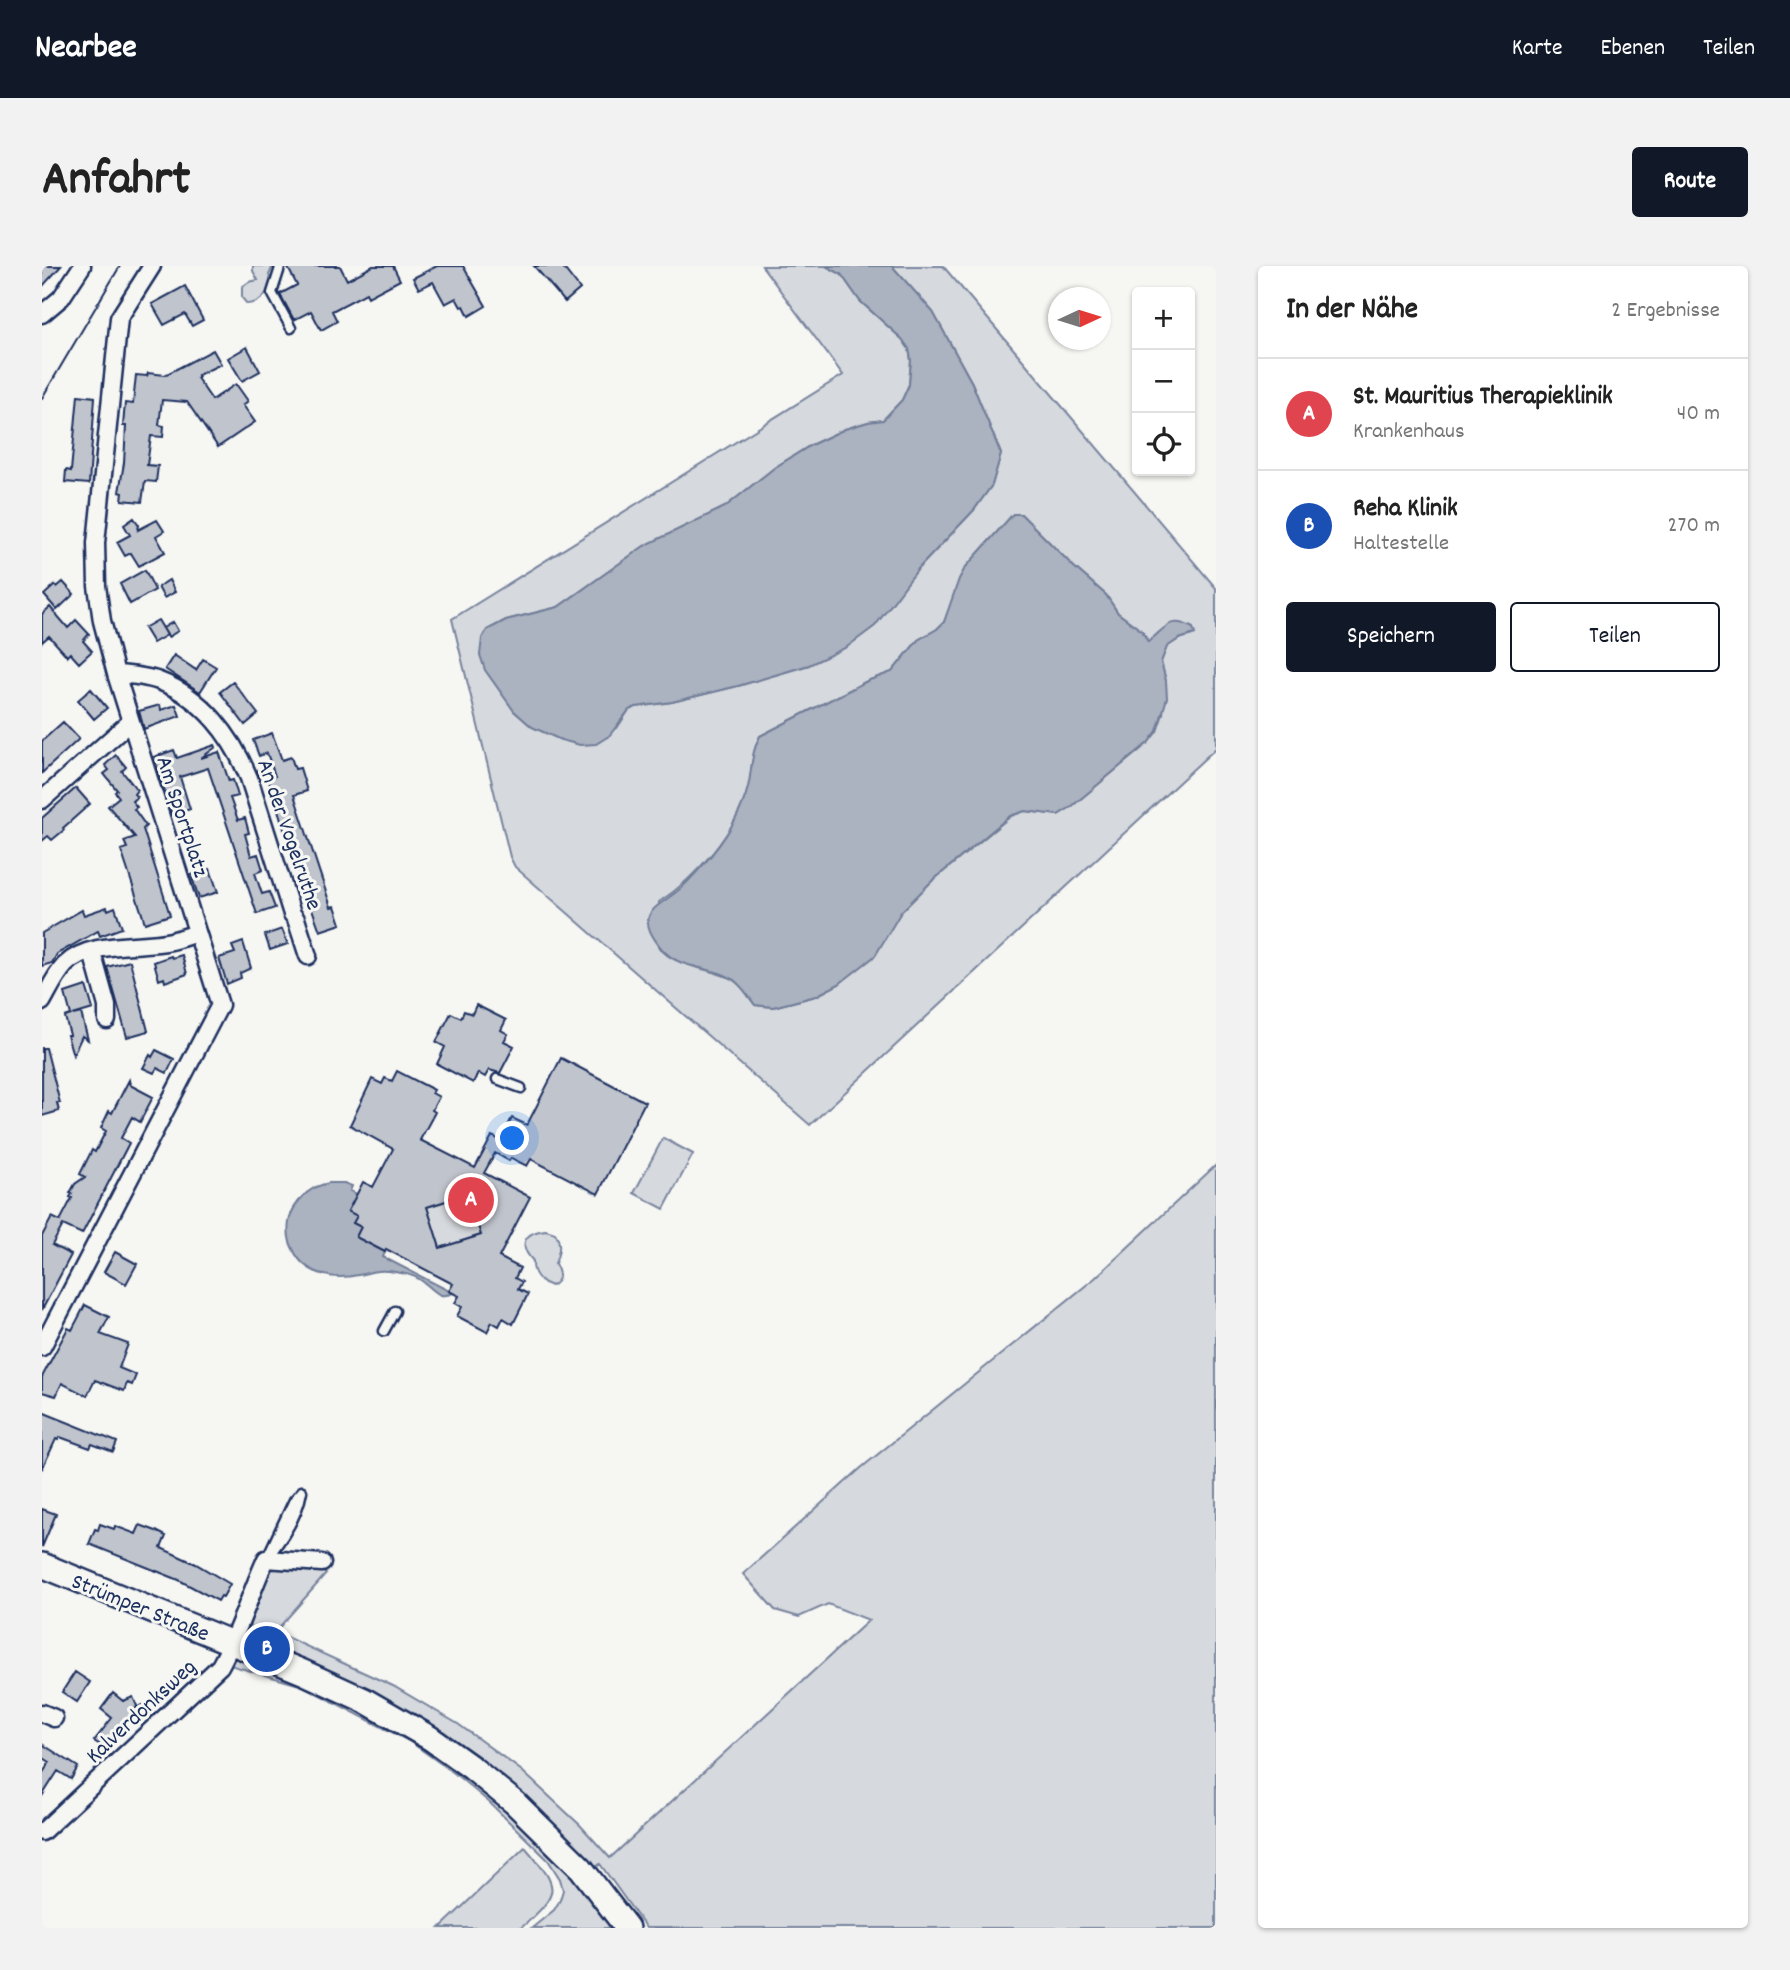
<!DOCTYPE html>
<html lang="de">
<head>
<meta charset="utf-8">
<style>
  :root { --surface:#fff; --page:#f2f2f2; --text:#222; --muted:#767676; --line:#e0e0e0; --accent:#111827 }
  body { margin:0; font-family:Dekko,sans-serif; background:var(--page); color:var(--text) }
  .controls { position:absolute; right:21px; top:21px; display:grid; overflow:hidden; border-radius:7px; box-shadow:0 2px 5px #0004 }
  .controls button { width:63px; height:63px; display:grid; place-items:center; padding:0; border:0; border-bottom:2px solid var(--line); background:var(--surface); color:var(--text); font:35px sans-serif }
  .compass { position:absolute; left:1006px; top:21px; width:63px; height:63px; border-radius:50%; background:var(--surface); box-shadow:0 2px 5px #0004; rotate:86deg }
  .you { position:absolute; left:471px; top:873px; width:24px; height:24px; margin:-18px; border:5px solid #fff; border-radius:50%; background:#1a73e8; box-shadow:0 0 0 10px #1a73e833 }
  .badge { display:grid; place-items:center; width:46px; height:46px; border-radius:50%; background:var(--accent); color:#fff; font-size:23px; font-weight:700 }
  .pin { position:absolute; translate:-50% -50%; border:4px solid #fff; box-shadow:0 2px 7px #0006 }
  .list { margin:0; padding:0; list-style:none }
  h2 { display:flex; justify-content:space-between; align-items:center; height:91px; margin:0; padding:0 28px; font-size:30px }
  h2 small { font-size:23px; font-weight:400; color:var(--muted) }
  .list li { display:grid; grid-template-columns:46px 1fr auto; gap:21px; align-items:center; box-sizing:border-box; height:112px; padding:0 28px; border-top:2px solid var(--line) }
  .list b { display:block; font-size:26px; white-space:nowrap }
  .list p { margin:0; font-size:23px; white-space:nowrap; color:var(--muted) }
  .list em { font-size:23px; font-style:normal; color:var(--muted) }
  .actions { display:flex; gap:14px; padding:21px 28px }
  .actions a { flex:1; padding:16px 0; border:2px solid var(--accent); border-radius:7px; text-align:center; font-size:24px; color:var(--accent) }
  .actions .main { background:var(--accent); color:#fff }
  .icon { flex:none; width:38px; height:38px; fill:none; stroke:currentColor; stroke-width:2; stroke-linecap:round; stroke-linejoin:round }
  .map { position:relative; flex:none; width:1174px; height:1662px; overflow:hidden; border-radius:7px }
  header { display:flex; align-items:center; gap:42px; box-sizing:border-box; height:98px; padding:0 35px; background:var(--accent); color:#fff }
  header strong { font-size:33px }
  nav { display:flex; gap:38px; margin-inline-start:auto; font-size:24px }
  .intro { display:flex; align-items:center; justify-content:space-between; box-sizing:border-box; height:168px; padding:0 42px }
  h1 { margin:0; font-size:49px }
  .button { padding:18px 32px; border-radius:7px; background:var(--accent); color:#fff; font-size:24px; font-weight:700 }
  main { display:flex; gap:42px; padding:0 42px }
  aside { flex:1; background:var(--surface); border-radius:7px; box-shadow:0 2px 5px #0004 }
  .map>svg:first-child { display:block }
  .green { fill:#d6d9dd; stroke:#78849e; stroke-width:2; fill-rule:evenodd }
  .water { fill:#abb2c0; stroke:#717e99; stroke-width:2 }
  .building { fill:#c0c4cd; stroke:#1b2f5e; stroke-width:2; fill-rule:evenodd }
  .lines { fill:none; stroke-linecap:round; stroke-linejoin:round }
  .lane-casing { stroke:#1b2f5e; stroke-width:13 }
  .street-casing { stroke:#1b2f5e; stroke-width:21 }
  .secondary-casing { stroke:#1b2f5e; stroke-width:28 }
  .lane { stroke:#f6f6f2; stroke-width:8 }
  .street { stroke:#f6f6f2; stroke-width:16 }
  .secondary { stroke:#f6f6f2; stroke-width:23 }
  .tram { stroke:#1b2f5e; stroke-width:2 }
  .labels { text-anchor:middle; stroke-width:6; stroke-linejoin:round; paint-order:stroke }
  .street-label { font-size:23px; fill:#1b2f5e; stroke:#f6f6f2 }
</style>
</head>
<body>
<header>
<strong>Nearbee</strong>
<nav><a>Karte</a><a>Ebenen</a><a>Teilen</a></nav>
</header>
<div class="intro"><h1>Anfahrt</h1><a class="button">Route</a></div>
<main>
<div class="map">
<svg width="1174" height="1662" viewBox="0 0 1174 1662">
  <rect width="100%" height="100%" fill="#f6f6f2"/>
  <filter id="ink" filterUnits="userSpaceOnUse"><feTurbulence type="fractalNoise" baseFrequency=".0143" numOctaves="2"/><feDisplacementMap in="SourceGraphic" scale="14" xChannelSelector="R" yChannelSelector="G"/><feConvolveMatrix kernelMatrix="1 2 1 2 8 2 1 2 1" color-interpolation-filters="sRGB"/></filter>
  <g filter="url(#ink)">
    <path class="green" d="M211,0H231L227,9L230,17C224,29 219,37 205,38L200,32V21L207,16L216,14L211,5Z
      M720,0H784L799,8L818,35L860,73L867,83L869,94L867,118L860,134L841,154L826,156L803,163L769,179L732,202L683,241L602,280L516,341L464,354L445,364L472,445L490,461L519,474L575,462L587,444L594,441L630,436L696,420L767,399L854,330L876,303L932,244L950,219L959,188L930,117L891,46L850,0H901L1174,322V482L768,859L473,601L468,591L410,353L801,109ZM971,248H979L1032,301L1064,329L1076,347L1100,365L1107,376L1153,368L1137,373L1125,380L1119,396L1124,415L1121,448L1115,465L1106,477L1029,541L1016,549L983,545L969,550L889,616L859,646L815,703L797,718L774,730L731,741L713,739C707,731 700,719 691,714C673,702 621,701 615,675C613,666 617,646 617,636C654,612 694,566 706,523C711,505 709,486 718,470L825,415L850,406L876,374L895,363L902,356L923,302Z
      M621,872L651,888L622,943L592,927Z
      M1174,899V1662H604L558,1598L551,1604L504,1554L215,1376L228,1371L208,1365L207,1354L224,1308L233,1301L277,1302L284,1308L233,1366L351,1420L416,1458L480,1505L538,1559L568,1592L827,1354L786,1338L757,1351L733,1344L701,1308L819,1202L1053,1012Z
      M426,928L439,969L398,982L385,941Z
      M504,964L513,967C520,978 517,986 513,998C518,1007 520,1015 509,1020C497,1015 490,1008 491,995C475,978 483,966 504,964Z
      M188,1393H199L314,1438L407,1495L510,1582L576,1662H490L512,1644L518,1634L521,1624L518,1613L506,1594L448,1537L412,1507L367,1475L261,1420L191,1400Z
      M483,1581C518,1622 520,1626 479,1662H398Z"/>
    <path class="water" d="M784,0H850L891,46L930,117L959,188L950,219L932,244L876,303L833,360L805,381L767,399L696,420L630,436L594,441L587,444L567,470L554,478L538,479L519,474L490,461L472,445L443,404L438,389L440,372L445,364L464,354L516,341L602,280L683,241L732,202L769,179L803,163L826,156L841,154L860,134L867,119L869,94L867,83L860,73L818,35L799,8Z
      M971,248H979L1032,301L1064,329L1076,347L1100,365L1106,376C1124,362 1127,349 1151,362L1153,368L1137,373L1125,381L1119,396L1124,415L1125,432L1115,465L1106,477L1029,541L1016,549L983,545L968,550L889,616L859,646L833,690L797,718L774,730L731,741L713,739C707,731 700,720 692,714C671,699 638,705 620,683C589,646 615,643 639,622C650,612 661,599 671,587C686,568 700,546 706,521C710,504 709,486 718,470L825,415L850,406L876,374L895,363L902,356L917,313L923,302Z
      M287,917H302L310,920L308,925L315,928L306,945L315,950L312,957L319,961L314,971L343,986L341,991L411,1027C397,1033 394,1026 384,1018C377,1012 367,1008 359,1007C352,1006 344,1004 337,1005C330,1005 323,1008 316,1009C291,1015 262,1008 251,983C245,972 245,958 250,946C258,930 270,920 287,917Z"/>
    <path class="building" d="M0,0H19L0,21Z
      M245,0H298L305,14L331,0H351L358,14L326,31L324,27L290,45L295,55L279,64L269,45L252,54L238,28L255,19Z
      M395,0H421L444,40L427,50L422,40L419,41L414,32L403,38L391,16L377,23L371,12Z
      M492,0H520L538,23L523,36Z
      M143,20L161,54L150,60L143,48L122,59L110,38Z
      M205,81L218,105L200,115L186,92Z
      M171,84L179,98L156,109L157,111L155,112L170,134L194,118L206,135L201,139L213,156L176,181L145,136L120,134L117,159L122,160L121,171L109,170L105,199L116,200L114,216L103,215L100,236L80,234L81,227L77,226L82,197L84,160H81L83,137L91,138L94,109L105,110L106,107L123,109Z
      M36,129L53,131L47,218L23,216L24,204L29,205Z
      M92,252L97,259L96,264L115,254L122,265L114,270L123,286L97,300L89,287L83,290L75,276L88,269L82,259Z
      M103,304L113,324L88,338L78,318Z
      M127,314L133,326L122,332L116,321Z
      M21,316L32,328L15,344L2,329L13,319L15,321Z
      M8,341L26,362L34,354L47,368L41,375L50,385L37,397L28,387L25,390L7,370L0,376V348Z
      M116,354L125,369L111,377L102,362Z
      M131,356L136,365L126,371L121,362Z
      M132,389L154,404L161,393L174,401L158,426L123,403Z
      M191,416L216,448L203,459L178,426Z
      M49,423L65,442L52,453L36,434Z
      M118,439L119,444L134,439L138,450L102,463L97,445Z
      M21,456L37,473L0,507V475Z
      M230,467L240,494L249,491L253,503L258,502L265,525L252,529L289,641L293,640L299,658L278,665L247,579L226,512L233,510L225,487L217,490L211,474Z
      M173,479L174,481L159,492L177,486L187,515L191,514L196,530L188,532L196,554L203,552L207,567L203,568L209,590L216,588L221,604L213,607L220,628L227,626L233,642L215,648L166,502L138,511L148,543L130,549L112,491L132,484L135,492Z
      M74,489L84,501L80,505L95,524L92,528L95,531L90,535L95,541L92,543L104,560L101,563L128,649L103,657L79,584L85,582L82,575L93,571L66,540L77,531L73,526L75,524L62,508L67,504L63,499Z
      M34,522L48,538L21,562L22,564L10,574L6,570L0,575V552Z
      M168,603L176,626L157,632L149,609Z
      M65,641L66,644L73,641L80,662L58,670L56,665L15,688L10,697L0,700V667L40,644L42,649Z
      M240,663L246,678L228,684L223,669Z
      M201,676L209,702L198,707L199,712L185,718L177,692L193,687L190,680Z
      M140,689L145,708L123,716L122,712L117,714L112,696L129,690L130,692Z
      M88,695L106,765L85,771L65,701Z
      M44,720L51,743L31,749L39,747L46,774L40,770L31,789L25,769H28L23,751L29,749L23,727Z
      M434,739L464,754L459,764L466,768L462,775L472,780L458,807L447,804L443,811L436,807L431,817L395,798L403,781L394,776L409,747L419,752L422,745L430,748Z
      M0,782H4L18,837H15L17,845L0,850Z
      M114,784L132,793L125,807L115,802L112,807L101,802L108,789L110,791Z
      M519,792L603,836L556,928L489,893L485,900L469,892L467,895L453,887L442,907L488,931L457,991L478,1002L473,1012L480,1016L476,1023L486,1028L471,1058L461,1052L457,1060L450,1056L445,1066L415,1050L420,1041L413,1037L417,1030L407,1025L411,1018L344,983L343,986L314,971L319,961L311,957L315,950L306,945L321,916L331,921L351,883L308,859L330,813L340,818L343,812L350,815L355,805L392,824L390,827L397,831L390,844L393,846L378,874L433,902L450,870L458,874L470,852L485,859ZM426,928L439,969L398,982L385,941Z
      M87,814L88,819L111,831L98,856L90,851L79,872L87,877L40,968L21,959L10,979L29,989L0,1044V970L10,951L18,955L30,932L28,931L30,928L28,927L33,918L43,911L38,908L50,884L53,886L64,865L59,862L67,845L70,847Z
      M73,986L95,998L84,1018L62,1006Z
      M43,1039L67,1051L58,1068L86,1078L77,1102L94,1109L90,1119L85,1117L82,1125L53,1114L45,1130L20,1117L14,1130L0,1126V1111L26,1062L30,1064Z
      M0,1146L75,1176L71,1186L50,1178L48,1182L18,1171L16,1174L14,1173L0,1203Z
      M0,1243L14,1248L0,1281Z
      M58,1258L72,1263L73,1260L94,1268L98,1259L114,1265L124,1270L119,1282L154,1298L188,1318L181,1331L179,1330L176,1335L137,1314L47,1278L53,1263L56,1264Z
      M33,1406L48,1416L35,1436L20,1426Z
      M71,1427L81,1435L91,1431L95,1440L94,1442L103,1438L107,1449L93,1455L90,1447L63,1482L52,1475L70,1452L59,1443Z
      M0,1478L36,1501L29,1513L16,1505L0,1530V1508L8,1496L0,1491Z"/>
    <g class="lines">
      <g class="lane-casing">
        <path id="lane" d="M237,0L238,2L230,27L249,62
          M455,813L479,822
          M342,1065L353,1045
          M227,1287L252,1234L260,1225
          M224,1293C240,1274 256,1250 260,1225"/>
      </g>
      <g class="street-casing">
        <path id="street" d="M0,48L19,32L40,0
          M74,408C88,409 103,410 117,415C160,431 190,470 207,512L250,648L254,653L266,690
          M0,534L88,456
          M50,686L65,740V754
          M0,736C7,724 13,710 23,699C47,674 98,682 129,675C137,673 146,670 155,667
          M0,1081L178,739L74,408L60,355L55,320L54,277L77,52L110,0
          M0,1447L12,1452
          M0,1566L178,1400C197,1366 208,1328 224,1293L280,1297"/>
      </g>
      <g class="secondary-casing">
        <path id="secondary" d="M0,1299L261,1406L322,1434L388,1472L430,1502L473,1537L539,1602L585,1662"/>
      </g>
      <use href="#lane" class="lane"/>
      <use href="#street" class="street"/>
      <use href="#secondary" class="secondary"/>
      <path class="tram" d="M0,132L78,0"/>
    </g>
  </g>
  <g class="labels">
    <g class="street-label">
      <text transform="translate(142 550) rotate(72)" y="8">Am Sportplatz</text>
      <text transform="translate(249 568) rotate(71)" y="8">An der Vogelruthe</text>
      <text transform="translate(99 1340) rotate(22)" y="8">Strümper Straße</text>
      <text transform="translate(98 1444) rotate(-43)" y="8">Kalverdonksweg</text>
    </g>
  </g>
</svg>
<div class="controls">
<button>+</button>
<button>−</button>
<button><svg class="icon" aria-label="locate" viewBox="0 0 24 24"><circle cx="12" cy="12" r="6"/><path d="M12 2v4M12 18v4M2 12h4M18 12h4"/></svg></button>
</div>
<svg class="compass" viewBox="-18 -18 36 36"><path d="M0-13l5 13h-10z" fill="#e53935"/><path d="M0 13l5-13h-10z" fill="#767676"/></svg>
<div class="you"></div>
<div class="pin badge" style="left:429px;top:934px;background:#e0444e">A</div>
<div class="pin badge" style="left:225px;top:1383px;background:#1a4fb4">B</div>
</div>
<aside>
<h2>In der Nähe<small>2 Ergebnisse</small></h2>
<ul class="list">
<li><span class="badge" style="background:#e0444e">A</span><div><b>St. Mauritius Therapieklinik</b><p>Krankenhaus</p></div><em>40 m</em></li>
<li><span class="badge" style="background:#1a4fb4">B</span><div><b>Reha Klinik</b><p>Haltestelle</p></div><em>270 m</em></li>
</ul>
<div class="actions"><a class="main">Speichern</a><a>Teilen</a></div>
</aside>
</main>
</body>
</html>
